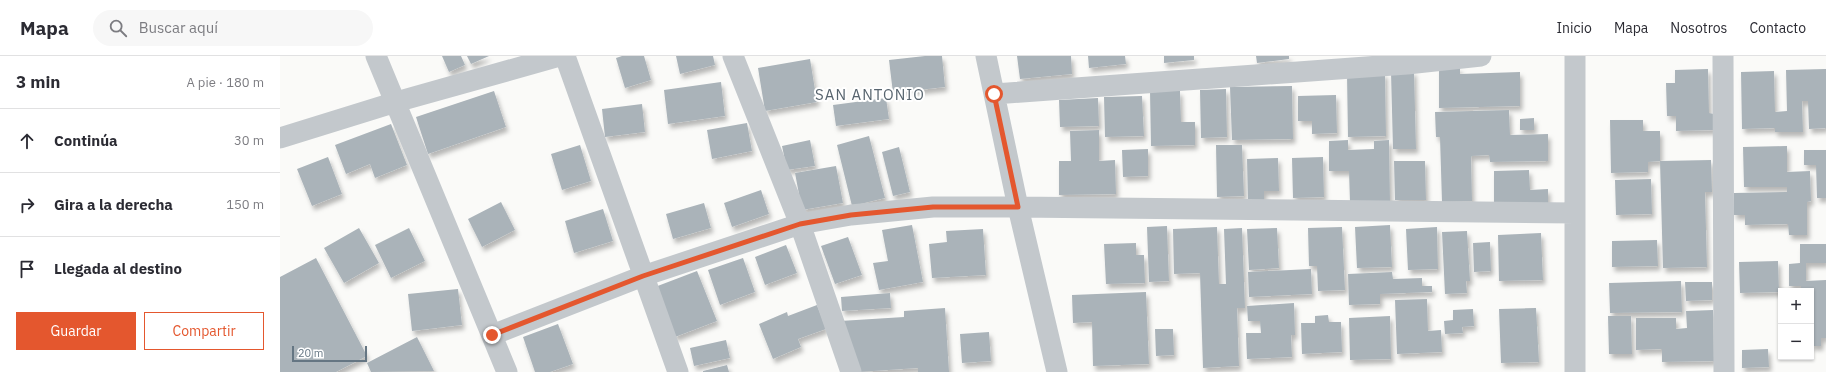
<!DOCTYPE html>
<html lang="es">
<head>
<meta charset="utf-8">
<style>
  :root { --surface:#fff; --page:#f7f7f7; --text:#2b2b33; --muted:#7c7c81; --line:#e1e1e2; --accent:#e4572e }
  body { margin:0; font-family:"IBM Plex Sans",sans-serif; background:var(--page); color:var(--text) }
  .controls { position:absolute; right:12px; bottom:12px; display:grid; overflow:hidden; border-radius:0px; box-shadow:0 1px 3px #0004 }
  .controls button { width:36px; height:36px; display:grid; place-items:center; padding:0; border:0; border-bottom:1px solid var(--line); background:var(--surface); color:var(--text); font:20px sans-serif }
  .scale { position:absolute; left:12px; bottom:10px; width:75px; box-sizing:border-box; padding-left:4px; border:2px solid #657683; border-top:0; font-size:11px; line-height:14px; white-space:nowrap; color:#657683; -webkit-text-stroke:3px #fff; paint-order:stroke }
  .stop { position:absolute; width:12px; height:12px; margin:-9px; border:3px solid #e4572e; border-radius:50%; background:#fff }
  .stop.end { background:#e4572e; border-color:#fff; box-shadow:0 1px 4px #0008 }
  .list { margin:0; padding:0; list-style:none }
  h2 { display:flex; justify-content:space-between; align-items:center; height:52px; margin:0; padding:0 16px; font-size:17px }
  h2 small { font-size:13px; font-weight:400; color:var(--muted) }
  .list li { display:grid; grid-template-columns:26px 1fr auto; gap:12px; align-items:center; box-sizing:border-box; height:64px; padding:0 16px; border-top:1px solid var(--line) }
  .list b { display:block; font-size:15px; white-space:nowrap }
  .list em { font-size:13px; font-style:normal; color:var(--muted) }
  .actions { display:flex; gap:8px; padding:12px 16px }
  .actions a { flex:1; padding:9px 0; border:1px solid var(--accent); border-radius:0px; text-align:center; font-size:14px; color:var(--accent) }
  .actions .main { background:var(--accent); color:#fff }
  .icon { flex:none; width:22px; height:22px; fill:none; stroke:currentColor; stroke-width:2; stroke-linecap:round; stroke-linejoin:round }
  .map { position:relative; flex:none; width:1546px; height:316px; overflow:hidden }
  header { display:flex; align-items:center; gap:24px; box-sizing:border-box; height:56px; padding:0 20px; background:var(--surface); border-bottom:1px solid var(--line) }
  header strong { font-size:19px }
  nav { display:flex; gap:22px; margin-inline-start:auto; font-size:14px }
  .search { width:280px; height:36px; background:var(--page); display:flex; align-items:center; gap:10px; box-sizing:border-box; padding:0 14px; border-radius:22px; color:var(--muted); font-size:15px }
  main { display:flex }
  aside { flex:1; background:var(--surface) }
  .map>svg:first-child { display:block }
  .building { fill:#aab3b9; filter:url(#shadow) }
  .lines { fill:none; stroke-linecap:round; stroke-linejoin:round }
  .minor { stroke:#c3c8cc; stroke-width:21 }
  .route { stroke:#e4572e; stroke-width:5 }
  .labels { text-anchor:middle; stroke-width:4; stroke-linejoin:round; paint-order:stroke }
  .neighbourhood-label { font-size:15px; letter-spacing:1px; fill:#57646e; stroke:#fff }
</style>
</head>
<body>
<header>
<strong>Mapa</strong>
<div class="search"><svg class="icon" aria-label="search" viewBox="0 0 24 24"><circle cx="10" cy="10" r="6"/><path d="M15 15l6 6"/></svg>Buscar aquí</div>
<nav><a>Inicio</a><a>Mapa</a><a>Nosotros</a><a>Contacto</a></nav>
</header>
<main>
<aside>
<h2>3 min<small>A pie · 180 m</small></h2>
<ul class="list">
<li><svg class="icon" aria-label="ahead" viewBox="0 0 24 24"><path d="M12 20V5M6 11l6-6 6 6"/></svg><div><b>Continúa</b></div><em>30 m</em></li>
<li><svg class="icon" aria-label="right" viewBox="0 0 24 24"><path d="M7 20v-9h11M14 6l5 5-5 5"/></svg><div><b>Gira a la derecha</b></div><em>150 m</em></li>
<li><svg class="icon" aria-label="arrive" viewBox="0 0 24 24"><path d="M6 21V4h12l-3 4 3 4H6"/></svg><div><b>Llegada al destino</b></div></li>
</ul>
<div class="actions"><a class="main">Guardar</a><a>Compartir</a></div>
</aside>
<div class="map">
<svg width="1546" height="316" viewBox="0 0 1546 316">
  <defs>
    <filter id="shadow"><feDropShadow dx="2.5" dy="4.5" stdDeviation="2" flood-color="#0004"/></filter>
  </defs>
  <rect width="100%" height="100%" fill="#fafaf8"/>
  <path class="building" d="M162,0H181L185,9L169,16Z
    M187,0H209L191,8Z
    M342,0H364L371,24L345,32L336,2Z
    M396,0H433L435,9L400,18Z
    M645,0H662L665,31L613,37L609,4Z
    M737,0H791L792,18L740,23Z
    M808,0H845L846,8L809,12Z
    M884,0H914V4L884,7Z
    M976,0H1009V3L977,7Z
    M530,3L537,46L485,55L478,12Z
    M1159,12H1180V18L1240,16V50L1159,52Z
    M1428,13L1429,57L1434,58V74L1396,75V60H1387L1386,27H1395V14Z
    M1546,13V72L1529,73L1528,45H1522L1523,76H1495V72L1462,73L1461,16L1494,15L1495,56L1507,55L1506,14Z
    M1134,15L1136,93H1113L1111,16Z
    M1105,17L1106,80L1068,81L1067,18Z
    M441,26L445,60L388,68L384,34Z
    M1012,30L1013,83L952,84L950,31Z
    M946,33L947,81L921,82L920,34Z
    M214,35L226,71L148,98L136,61Z
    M870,35H900L901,66H915V89L871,90Z
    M1056,39L1057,77L1032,78V65H1018V40Z
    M862,40L864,80L825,81L824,41Z
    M606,42L609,63L556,70L553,49Z
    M818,42L819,70L780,71L779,44Z
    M362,48L365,76L325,81L322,53Z
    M1229,54L1230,79L1268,78V105L1210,106L1209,99L1191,100L1192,145L1162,146L1160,81H1156L1155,56Z
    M1254,62V74H1240V63Z
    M1330,64H1363V75H1380V105L1368,106V116L1331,117Z
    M467,67L472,95L432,103L427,74Z
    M111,68L127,109L95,122L90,108L66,118L55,89Z
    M819,74V105L835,104L836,138L779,139V105H791L790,75Z
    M589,80L605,142L572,150L557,89Z
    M530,84L535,110L507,114L502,90Z
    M1068,84V94L1094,93V85L1109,84L1110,146H1070L1069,115H1049V85Z
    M300,89L311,125L282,134L271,98Z
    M936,89H962L964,140L937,141Z
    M1507,90V116L1530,115L1531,145L1527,146V179H1509L1508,168L1465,169V159H1454V137L1507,136V131H1464L1463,91Z
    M619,91L630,136L613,140L602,96Z
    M868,93V120L843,121L842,94Z
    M1524,94H1546V142H1537L1536,109H1524Z
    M48,101L62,138L32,150L17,113Z
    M1043,101L1044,141L1013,142L1012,102Z
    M998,102L999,135H984V146H968L967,103Z
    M1431,104L1432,136H1425L1427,211L1383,212L1380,105Z
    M1114,105H1145L1146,144H1115Z
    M556,110L563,147L522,154L515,117Z
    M1249,114L1250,134L1268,133V147L1214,148V115Z
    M1371,123L1372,158L1336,159L1335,124Z
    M481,134L489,158L452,171L444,147Z
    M221,146L235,174L202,191L188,163Z
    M424,147L431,172L393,183L386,158Z
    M323,153L333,185L294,197L285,165Z
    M632,169L643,226L599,234L593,207L608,205L602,174Z
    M1110,169L1112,211L1077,212L1075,171Z
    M887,170L889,225L869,226L867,171Z
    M937,171L939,228H946L944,173L962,172L965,252H957L959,310L923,312L920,217L894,218L893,173Z
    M1062,171L1065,234L1038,235L1037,210H1029L1028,172Z
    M1157,171L1158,213L1128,214L1126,173Z
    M79,172L99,207L64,227L44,192Z
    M129,172L145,205L111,222L95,189Z
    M997,172L999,212L969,214L967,173Z
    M703,173L706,219L652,222L649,188L667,186L666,175Z
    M1187,175L1190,225H1186L1187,237L1165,238L1162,176Z
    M1261,177L1263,224L1219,225L1218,179Z
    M568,181L582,219L555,228L541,190Z
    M1377,184L1378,210L1332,211V185Z
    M1210,186L1211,215L1194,216L1193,187Z
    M856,187V199H864L865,227L826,228L824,188Z
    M1520,188H1546V207H1526V225L1546,224V282H1541V290H1531V235H1521V230H1509V208L1520,207Z
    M506,189L517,217L485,229L475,201Z
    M36,202L87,300L56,316H0V221Z
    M463,202L475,236L440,249L428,214Z
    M1498,205L1499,236L1460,237L1459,206Z
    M1031,213L1032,238L969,241L968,216Z
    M417,215L437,265L395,281L375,231Z
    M1112,216L1113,223L1142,222V230H1152V236L1100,238V248L1069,249L1068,218Z
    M1401,225L1402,256L1330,257L1329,227Z
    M1405,226H1432V244L1406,245Z
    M178,233L182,269L132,275L128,238Z
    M866,236L869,308L813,310L812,266L793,267L792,239Z
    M610,237L611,252L562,255L561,241Z
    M1147,243L1148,275L1161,274L1162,296L1117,298L1115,244Z
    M1014,247L1015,279H1011L1012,301L967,303L966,277H981L980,265H968L967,250Z
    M537,249L546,273L518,283L521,291L493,303L479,268L507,256L508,260Z
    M665,252L669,316H638V312L578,316L560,265L624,261V255Z
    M1256,252L1259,306L1221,307L1219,253Z
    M1193,253L1194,270L1182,271L1183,277L1165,278L1164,265L1173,264V254Z
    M1433,254L1434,305L1382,306V293L1356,294V262H1396V273L1407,272L1406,255Z
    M1048,259L1049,266H1061L1062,296L1022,298L1021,267H1035V260Z
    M1110,260L1111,303L1070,304L1069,262Z
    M1328,260H1351L1352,298H1329Z
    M278,268L293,308L270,316H255L243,281Z
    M875,273H893L894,299L876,300Z
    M709,276L711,305L682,307L680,278Z
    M137,281L154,315L91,316L87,307Z
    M446,284L450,302L414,310L410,292Z
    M1488,293L1489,311L1462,312V294Z
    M447,309L449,316H423V315Z"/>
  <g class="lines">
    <path class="minor" d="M96,0L227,316
      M285,0L398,316
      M453,0L520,168L571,316
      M706,0L738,151L777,316
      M1295,0V316
      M1443,0L1444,316
      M714,38L1127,8L1201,0
      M0,82L116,46L280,0
      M212,279L363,220L520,168L571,159L653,151H738L1295,157"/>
  </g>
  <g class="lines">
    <path class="route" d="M212,279L363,220L520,168L571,159L653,151H738L714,38"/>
  </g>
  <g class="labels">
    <g class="neighbourhood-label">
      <text x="590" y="44">SAN ANTONIO</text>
    </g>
  </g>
</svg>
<div class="controls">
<button>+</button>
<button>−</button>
</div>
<div class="scale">20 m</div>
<div class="stop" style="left:714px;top:38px"></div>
<div class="stop end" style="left:212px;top:279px"></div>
</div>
</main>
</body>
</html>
